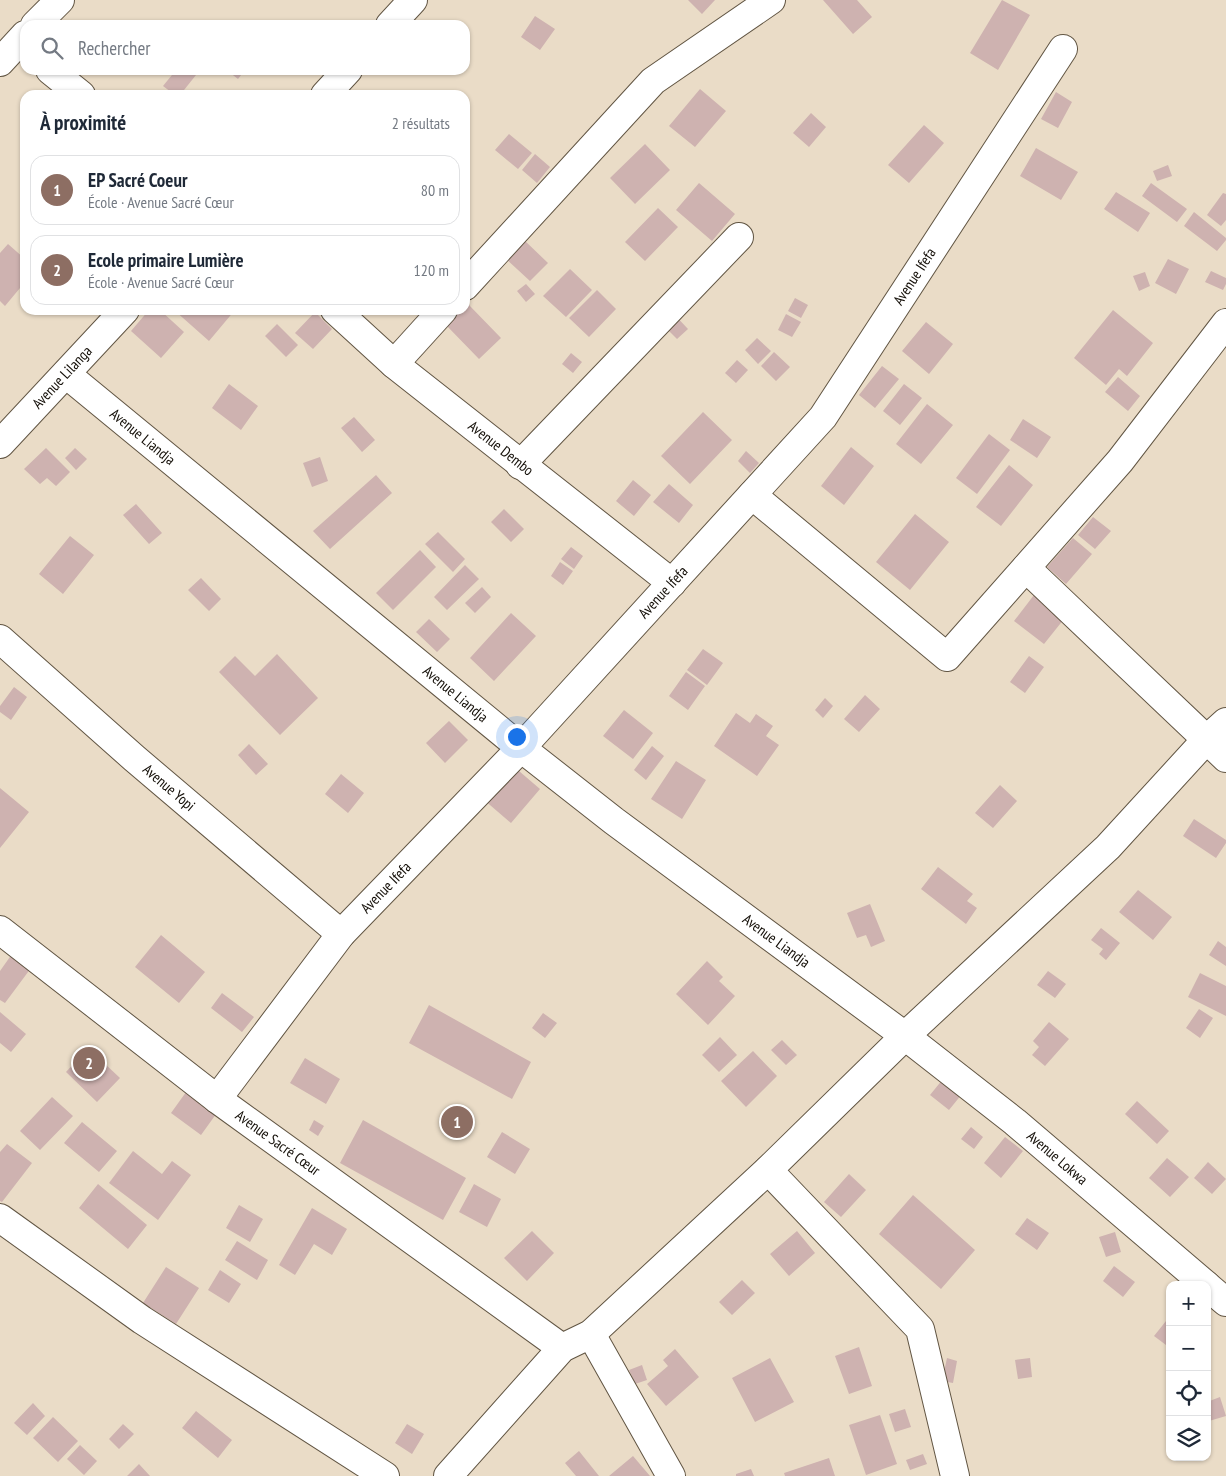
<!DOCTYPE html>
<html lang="fr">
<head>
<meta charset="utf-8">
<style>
  :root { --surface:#fff; --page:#f2f2f3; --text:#1f2937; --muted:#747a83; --line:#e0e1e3; --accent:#111827 }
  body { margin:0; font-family:"PT Sans Narrow",sans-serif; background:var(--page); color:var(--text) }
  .controls { position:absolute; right:15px; bottom:15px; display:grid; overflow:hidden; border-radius:10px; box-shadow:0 1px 4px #0004 }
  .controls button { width:45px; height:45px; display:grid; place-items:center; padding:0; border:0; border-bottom:1px solid var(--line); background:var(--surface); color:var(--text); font:25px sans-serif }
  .you { position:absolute; left:516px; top:736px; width:18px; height:18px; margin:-12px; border:4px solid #fff; border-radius:50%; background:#1a73e8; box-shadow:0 0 0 8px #1a73e833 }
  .badge { display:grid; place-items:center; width:32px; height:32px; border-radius:50%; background:var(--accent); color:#fff; font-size:16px; font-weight:700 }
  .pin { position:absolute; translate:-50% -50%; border:2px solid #fff; box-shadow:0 1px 5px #0006 }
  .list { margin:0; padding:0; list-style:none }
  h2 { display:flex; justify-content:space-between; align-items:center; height:65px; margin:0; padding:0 20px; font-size:21px }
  h2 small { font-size:16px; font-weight:400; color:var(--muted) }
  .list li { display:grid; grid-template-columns:32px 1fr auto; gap:15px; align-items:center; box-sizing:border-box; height:70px; margin:0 10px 10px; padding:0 10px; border:1px solid var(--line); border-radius:15px }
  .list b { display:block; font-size:19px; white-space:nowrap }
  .list p { margin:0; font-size:16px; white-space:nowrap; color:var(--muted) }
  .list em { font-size:16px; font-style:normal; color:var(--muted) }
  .icon { flex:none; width:28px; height:28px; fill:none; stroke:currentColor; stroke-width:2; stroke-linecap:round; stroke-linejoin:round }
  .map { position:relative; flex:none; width:1226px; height:1476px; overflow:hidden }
  .search { position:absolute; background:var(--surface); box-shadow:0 1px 4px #0004; left:20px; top:20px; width:450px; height:55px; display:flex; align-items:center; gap:12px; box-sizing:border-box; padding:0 18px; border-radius:15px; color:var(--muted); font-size:19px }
  .panel { position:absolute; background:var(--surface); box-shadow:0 1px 4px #0004; left:20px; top:90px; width:450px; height:225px; border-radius:15px }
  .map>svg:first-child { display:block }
  .building { fill:#ceb2b0 }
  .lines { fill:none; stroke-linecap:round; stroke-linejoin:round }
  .minor-casing { stroke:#615543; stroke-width:30 }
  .minor { stroke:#fff; stroke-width:28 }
  .labels { text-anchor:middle; stroke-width:4; stroke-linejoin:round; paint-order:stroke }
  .street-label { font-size:15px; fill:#120d06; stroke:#fff }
</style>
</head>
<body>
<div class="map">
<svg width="1226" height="1476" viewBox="0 0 1226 1476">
  <rect width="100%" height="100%" fill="#eadcc7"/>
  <path class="building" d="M688,0H715L702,14Z
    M823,0H857L872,17L853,34Z
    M1002,0L1030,15L998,70L970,53Z
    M535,16L555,29L540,50L521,37Z
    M176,70H200L180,95H175L163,86Z
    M230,70H245L238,79L229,72Z
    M700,89L726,111L695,147L669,126Z
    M1056,92L1072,102L1058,128L1041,119Z
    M811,113L826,127L809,147L793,133Z
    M924,125L944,143L909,183L888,165Z
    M509,134L532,153L518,169L495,150Z
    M645,144L670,170L635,204L610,178Z
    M1036,148L1078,172L1061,200L1020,176Z
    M535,154L550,167L537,183L522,170Z
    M1168,165L1172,176L1157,181L1153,171Z
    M699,183L735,214L712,241L676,210Z
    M1151,183L1187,209L1177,222L1142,196Z
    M1116,192L1150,213L1138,232L1104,209Z
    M1223,193L1226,194V220L1221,226L1207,215Z
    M658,208L678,227L645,261L625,242Z
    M1194,212L1226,238V240L1217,251L1184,226Z
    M523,239L548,263L530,281L505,258Z
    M8,244L25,259V282L5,306L0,301V253Z
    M1168,259L1189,269L1176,294L1155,283Z
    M570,269L592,290L566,317L543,296Z
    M1211,271L1226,278V284L1223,290L1205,282Z
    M1145,272L1150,286L1139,291L1133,276Z
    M526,284L535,294L526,302L517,291Z
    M597,290L616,309L589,337L569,318Z
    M795,298L808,305L801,318L788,311Z
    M468,304L501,338L479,359L446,325L462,310H465V307Z
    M149,310H160L184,332L161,358L131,331Z
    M174,310H235L209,341Z
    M1113,310L1153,343L1127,376L1119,369L1106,385L1074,358Z
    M315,312L332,329L313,349L295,333Z
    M672,312L688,329L677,339L661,323Z
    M786,314L801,322L792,337L778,330Z
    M926,322L953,344L929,374L902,351Z
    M277,324L298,345L286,357L265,336Z
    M757,338L771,351L758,364L745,350Z
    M774,352L790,367L776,381L761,366Z
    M571,353L582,362L573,373L562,364Z
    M737,360L748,370L736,383L725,373Z
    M882,366L899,379L875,408L859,395Z
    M1118,377L1140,396L1128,411L1105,392Z
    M229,384L258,406L241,430L212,408Z
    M904,384L922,398L900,425L883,411Z
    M927,404L953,425L921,464L896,444Z
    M703,412L732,440L690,484L661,456Z
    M354,417L375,440L362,452L341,428Z
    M1023,419L1051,437L1037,458L1010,440Z
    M989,434L1010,450L977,494L956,478Z
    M851,447L874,466L844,505L821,486Z
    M46,448L70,472L56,486L47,478L40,484L24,469Z
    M75,448L87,459L76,470L65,458Z
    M746,451L759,463L750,473L738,461Z
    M320,457L328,481L312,487L303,463Z
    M1009,465L1033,485L1001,526L976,507Z
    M376,475L392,493L330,549L313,531Z
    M633,480L651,495L634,516L616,501Z
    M669,484L693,505L679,523L653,502Z
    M136,504L162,533L149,544L123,515Z
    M504,509L524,529L511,542L491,522Z
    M915,514L949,542L910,590L876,562Z
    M1093,517L1111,531L1095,549L1078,535Z
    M438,532L465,559L453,572L425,544Z
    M70,536L94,555L63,594L39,574Z
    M1073,538L1092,554L1066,584L1047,567Z
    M571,547L583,556L574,569L561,559Z
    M420,550L436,567L393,610L376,593Z
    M560,562L573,571L563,585L551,576Z
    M465,565L479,579L447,610L434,597Z
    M201,578L221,599L209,611L188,590Z
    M482,587L491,597L475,613L465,603Z
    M1034,595L1064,619L1044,644L1014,621Z
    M511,613L536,636L494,681L470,658Z
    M429,619L450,639L437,652L416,632Z
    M703,649L723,663L707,685L687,670Z
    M277,654L318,698L280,735L219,672L235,656L255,676Z
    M1029,656L1044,667L1025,693L1010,682Z
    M686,672L705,686L688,710L669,696Z
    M14,687L27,697L11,720L0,712V706Z
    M865,695L880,709L859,732L844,719Z
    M825,698L833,706L823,718L815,710Z
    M624,710L653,733L633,759L603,736Z
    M736,713L750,723L756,714L773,726L766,736L779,745L757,776L714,746Z
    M449,721L468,740L445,763L426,743Z
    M249,744L268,764L256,775L238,755Z
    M652,746L664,756L646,780L634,770Z
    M676,761L706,780L682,819L651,799Z
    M512,765L540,789L511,823L483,799Z
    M341,774L364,793L348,813L325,794Z
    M1000,785L1017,801L993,828L975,813Z
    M0,788L29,812L0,848Z
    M1194,819L1226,840V843L1216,858L1183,836Z
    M938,867L973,894L967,901L977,908L966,924L921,889Z
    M1138,890L1172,917L1153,940L1119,912Z
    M870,904L885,941L871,947L866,935L857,938L847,913Z
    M1101,928L1120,943L1106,960L1099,954L1103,949L1091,940Z
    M161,935L205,972L179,1003L135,967Z
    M1218,941L1226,947V966L1209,955Z
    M12,954L31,968L5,1003L0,1000V971Z
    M707,961L723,977L719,981L735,996L708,1025L676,994Z
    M1048,971L1066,984L1055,998L1037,985Z
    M1200,973L1226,986V1016L1188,997Z
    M222,993L254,1017L242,1032L211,1008Z
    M429,1005L531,1062L512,1099L409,1043Z
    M1199,1009L1213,1018L1200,1038L1186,1028Z
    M0,1012L26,1034L11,1052L0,1043Z
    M543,1013L557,1023L545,1038L532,1028Z
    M1049,1022L1069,1039L1045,1066L1032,1055L1039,1047L1033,1041Z
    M720,1037L737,1055L719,1072L702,1055Z
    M782,1040L797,1055L786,1065L771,1050Z
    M88,1048L120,1078L97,1102L66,1072Z
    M753,1051L777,1076L746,1107L721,1081Z
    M305,1058L340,1079L326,1104L290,1083Z
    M943,1079L962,1094L949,1110L930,1095Z
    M189,1088L219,1110L201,1135L171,1113Z
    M52,1097L73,1116L40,1150L20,1131Z
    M1137,1101L1169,1131L1157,1144L1125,1114Z
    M314,1120L324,1126L318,1136L309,1130Z
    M363,1120L466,1178L443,1220L340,1163Z
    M82,1122L117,1151L99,1172L64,1143Z
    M971,1127L983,1137L974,1149L961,1139Z
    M502,1132L530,1149L515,1174L487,1157Z
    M1005,1137L1023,1151L1001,1178L984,1163Z
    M7,1144L32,1163L2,1202L0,1201V1152Z
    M133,1151L162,1174L172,1161L191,1175L158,1220L109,1183Z
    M1167,1158L1189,1177L1170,1197L1149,1178Z
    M1208,1162L1226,1179L1212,1194L1194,1178Z
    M849,1174L866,1190L841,1217L824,1202Z
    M98,1184L147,1225L128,1249L79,1208Z
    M474,1184L501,1199L487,1227L459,1212Z
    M913,1195L975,1250L941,1289L879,1234Z
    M239,1205L263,1219L250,1242L226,1228Z
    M312,1208L347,1229L332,1255L314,1244L295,1275L279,1265Z
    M1027,1218L1049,1233L1037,1250L1015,1234Z
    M532,1231L554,1253L527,1281L504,1258Z
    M797,1231L815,1253L789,1276L770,1254Z
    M1115,1232L1121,1252L1106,1257L1099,1237Z
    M237,1241L268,1260L257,1280L225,1260Z
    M1114,1266L1135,1282L1123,1297L1103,1281Z
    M166,1267L199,1288L176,1324L143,1303Z
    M220,1270L241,1284L229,1303L208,1290Z
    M742,1280L755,1293L732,1315L719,1302Z
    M1170,1316V1348L1154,1336Z
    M859,1347L872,1386L849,1394L835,1356Z
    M675,1349L699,1377L666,1406L647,1384L668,1366L663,1360Z
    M770,1358L794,1402L755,1422L732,1378Z
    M947,1358L957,1361L953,1383L942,1381Z
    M1030,1358L1032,1377L1018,1379L1015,1360Z
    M642,1365L647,1380L635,1384L629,1370Z
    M1220,1397L1226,1416L1209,1421L1207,1415V1402Z
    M33,1403L45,1416L27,1435L14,1423Z
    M905,1409L911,1427L895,1432L889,1414Z
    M196,1411L232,1440L218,1458L182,1428Z
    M880,1415L897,1464L866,1475L849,1425Z
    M53,1417L78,1441L58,1462L33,1438Z
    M123,1424L134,1434L119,1449L109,1439Z
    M407,1424L424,1434L412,1454L395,1443Z
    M80,1445L97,1461L84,1475L67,1459Z
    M579,1451L599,1476H576L565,1463Z
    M923,1454L927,1464L910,1470L906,1460Z
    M633,1456L650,1476H609Z
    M829,1458L835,1476H785L784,1473Z
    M139,1464L150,1476H127Z
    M751,1469L754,1476H736V1474Z"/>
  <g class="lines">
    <g class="minor-casing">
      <g id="minor">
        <path d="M35,25L60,0"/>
        <path d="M390,25L413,0"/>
        <path d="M0,62L25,35"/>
        <path d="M50,70L81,95"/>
        <path d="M325,95L348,70"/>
        <path d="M465,286L653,81L771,0"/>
        <path id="s1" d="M335,310L394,364L672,583"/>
        <path d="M394,364L443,310"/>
        <path id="s2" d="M66,374L521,748L614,821L905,1036L1015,1122L1206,1285"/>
        <path id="s3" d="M0,444L125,310"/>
        <path d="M520,465L739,237"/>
        <path d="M752,495L947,657L1120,461L1226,323"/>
        <path d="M1026,568L1226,758"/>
        <path id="s4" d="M0,639L134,758L341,934"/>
        <path id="s5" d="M0,930L217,1099L562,1348"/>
        <path id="s6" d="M217,1099L341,934L521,748L823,417L1063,49"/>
        <path d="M768,1170L920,1329L955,1476"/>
        <path d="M0,1218L142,1320L385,1476"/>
        <path d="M1207,1286L1226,1302"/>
        <path d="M591,1334L671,1476"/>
        <path d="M448,1476L562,1348L591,1334L768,1170L905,1036L1108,847L1206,740L1226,722"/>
      </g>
    </g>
    <use href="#minor" class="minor"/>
  </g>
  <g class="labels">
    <g class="street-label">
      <text dy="5" stroke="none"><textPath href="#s6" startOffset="1081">Avenue Ifefa</textPath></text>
      <text dy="5" stroke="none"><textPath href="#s3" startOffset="91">Avenue Lilanga</textPath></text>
      <text dy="5" stroke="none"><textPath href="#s2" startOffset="99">Avenue Liandja</textPath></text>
      <text dy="5" stroke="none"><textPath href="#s1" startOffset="216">Avenue Dembo</textPath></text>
      <text dy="5" stroke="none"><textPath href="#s6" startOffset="676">Avenue Ifefa</textPath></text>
      <text dy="5" stroke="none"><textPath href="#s2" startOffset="504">Avenue Liandja</textPath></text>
      <text dy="5" stroke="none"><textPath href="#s4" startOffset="225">Avenue Yopi</textPath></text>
      <text dy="5" stroke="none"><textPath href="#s6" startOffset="271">Avenue Ifefa</textPath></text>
      <text dy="5" stroke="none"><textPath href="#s2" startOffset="909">Avenue Liandja</textPath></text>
      <text dy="5" stroke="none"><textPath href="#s5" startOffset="350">Avenue Sacré Cœur</textPath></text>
      <text dy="5" stroke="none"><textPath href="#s2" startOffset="1264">Avenue Lokwa</textPath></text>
    </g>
  </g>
</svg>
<div class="controls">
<button>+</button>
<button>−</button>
<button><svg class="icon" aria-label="locate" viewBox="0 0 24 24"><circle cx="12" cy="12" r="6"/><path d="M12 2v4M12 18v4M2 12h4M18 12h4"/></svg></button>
<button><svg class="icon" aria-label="layers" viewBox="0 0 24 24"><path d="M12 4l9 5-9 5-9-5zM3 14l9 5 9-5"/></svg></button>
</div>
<div class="you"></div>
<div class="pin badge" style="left:457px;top:1122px;background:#8d6e63">1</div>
<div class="pin badge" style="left:89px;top:1063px;background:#8d6e63">2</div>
<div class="search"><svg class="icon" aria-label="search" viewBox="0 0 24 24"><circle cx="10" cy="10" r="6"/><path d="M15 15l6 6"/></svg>Rechercher</div>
<section class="panel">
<h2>À proximité<small>2 résultats</small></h2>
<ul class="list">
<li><span class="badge" style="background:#8d6e63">1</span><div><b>EP Sacré Coeur</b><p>École · Avenue Sacré Cœur</p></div><em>80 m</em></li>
<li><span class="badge" style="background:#8d6e63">2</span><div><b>Ecole primaire Lumière</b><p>École · Avenue Sacré Cœur</p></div><em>120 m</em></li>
</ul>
</section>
</div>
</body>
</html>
